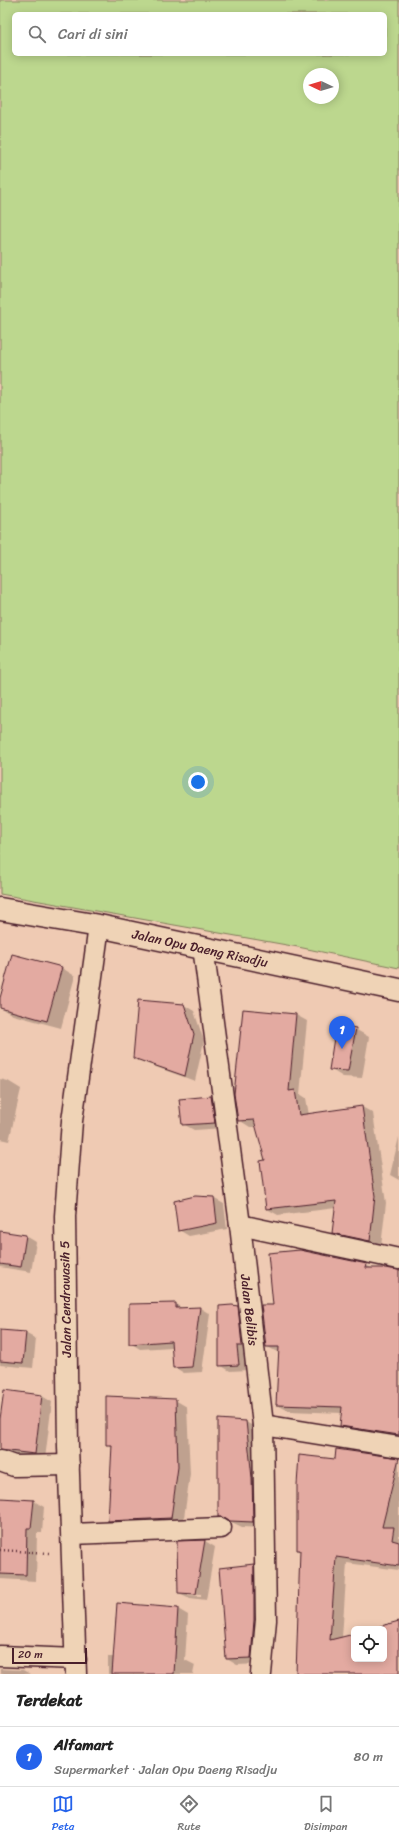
<!DOCTYPE html>
<html lang="id">
<head>
<meta charset="utf-8">
<style>
  :root { --surface:#fff; --page:#f2f2f2; --text:#222; --muted:#767676; --line:#e0e0e0; --accent:#2563eb }
  body { margin:0; font-family:Sriracha,sans-serif; background:var(--page); color:var(--text) }
  .controls { position:absolute; right:12px; bottom:12px; display:grid; overflow:hidden; border-radius:6px; box-shadow:0 2px 10px #0003 }
  .controls button { width:36px; height:36px; display:grid; place-items:center; padding:0; border:0; border-bottom:1px solid var(--line); background:var(--surface); color:var(--text); font:20px sans-serif }
  .compass { position:absolute; left:303px; top:68px; width:36px; height:36px; border-radius:50%; background:var(--surface); box-shadow:0 2px 10px #0003; rotate:274deg }
  .scale { position:absolute; left:12px; bottom:10px; width:75px; box-sizing:border-box; padding-left:4px; border:2px solid #4a1f2b; border-top:0; font-size:11px; line-height:14px; white-space:nowrap; color:#4a1f2b; -webkit-text-stroke:3px #efd3b6; paint-order:stroke }
  .you { position:absolute; left:198px; top:782px; width:14px; height:14px; margin:-10px; border:3px solid #fff; border-radius:50%; background:#1a73e8; box-shadow:0 0 0 6px #1a73e833 }
  .badge { display:grid; place-items:center; width:26px; height:26px; border-radius:50%; background:var(--accent); color:#fff; font-size:13px; font-weight:700 }
  .pin { position:absolute; translate:-50% -33px; filter:drop-shadow(0 1px 2px #0008) }
  .pin::after { content:''; position:absolute; top:21px; width:14px; height:12px; background:inherit; clip-path:polygon(0 0,100% 0,50% 100%) }
  .list { margin:0; padding:0; list-style:none }
  h2 { display:flex; justify-content:space-between; align-items:center; height:52px; margin:0; padding:0 16px; font-size:17px }
  h2 small { font-size:13px; font-weight:400; color:var(--muted) }
  .list li { display:grid; grid-template-columns:26px 1fr auto; gap:12px; align-items:center; box-sizing:border-box; height:60px; padding:0 16px; border-top:1px solid var(--line) }
  .list b { display:block; font-size:15px; white-space:nowrap }
  .list p { margin:0; font-size:13px; white-space:nowrap; color:var(--muted) }
  .list em { font-size:13px; font-style:normal; color:var(--muted) }
  .icon { flex:none; width:22px; height:22px; fill:none; stroke:currentColor; stroke-width:2; stroke-linecap:round; stroke-linejoin:round }
  .map { position:relative; flex:none; width:399px; height:1674px; overflow:hidden }
  .search { position:absolute; background:var(--surface); box-shadow:0 2px 10px #0003; left:12px; right:12px; top:12px; height:44px; display:flex; align-items:center; gap:10px; box-sizing:border-box; padding:0 14px; border-radius:6px; color:var(--muted); font-size:15px }
  .sheet { height:112px; background:var(--surface) }
  nav { display:flex; justify-content:space-around; align-items:center; box-sizing:border-box; height:56px; border-top:1px solid var(--line); background:var(--surface); font-size:11px; color:var(--muted) }
  nav a { display:grid; justify-items:center; gap:2px }
  nav .on { color:var(--accent) }
  .map>svg:first-child { display:block }
  .green { fill:#bcd78e; stroke:#837b5c; fill-rule:evenodd }
  .shadow { fill:#0003; fill-rule:evenodd }
  .building { fill:#e3aaa1; stroke:#4a1f2b }
  .lines { fill:none; stroke-linecap:round; stroke-linejoin:round }
  .street-casing { stroke:#4a1f2b; stroke-width:23 }
  .secondary-casing { stroke:#4a1f2b; stroke-width:25 }
  .path { stroke:#4a1f2b; stroke-width:2.5; stroke-dasharray:1 3; stroke-linecap:butt }
  .street { stroke:#efd3b6; stroke-width:20 }
  .secondary { stroke:#efd3b6; stroke-width:22 }
  .labels { text-anchor:middle; stroke-width:3; stroke-linejoin:round; paint-order:stroke }
  .street-label { font-size:13px; fill:#4a1f2b; stroke:#efd3b6 }
</style>
</head>
<body>
<div class="map">
<svg width="399" height="1674" viewBox="0 0 399 1674">
  <rect width="100%" height="100%" fill="#efcab3"/>
  <filter id="ink" filterUnits="userSpaceOnUse"><feTurbulence type="fractalNoise" baseFrequency=".025" numOctaves="2"/><feDisplacementMap in="SourceGraphic" scale="8" xChannelSelector="R" yChannelSelector="G"/><feConvolveMatrix kernelMatrix="1 2 1 2 8 2 1 2 1" color-interpolation-filters="sRGB"/></filter>
  <g filter="url(#ink)">
    <path class="green" d="M0,0H399V968L298,947L0,894ZM14,14H385V54H14ZM309,74H333V98H309Z"/>
    <path class="shadow" d="M62,968L75,976L61,1028L13,1015L0,1008V1002Z
      M184,1005L194,1011L204,1041L195,1081L145,1063L134,1058Z
      M296,1015L307,1021L300,1094L306,1098L309,1115L362,1107L373,1113L386,1203L381,1247L345,1239L333,1232L336,1208L278,1215L267,1209L266,1161L257,1127H250L239,1120Z
      M355,1029L369,1037L362,1078L343,1077L330,1069Z
      M0,1079L8,1081L21,1089L9,1141L0,1139Z
      M211,1097L221,1103L225,1128L194,1130L183,1124Z
      M399,1137V1180L390,1175Z
      M213,1198L224,1204L227,1229L189,1236L179,1230Z
      M0,1232L26,1236L36,1242L31,1272L0,1267Z
      M366,1265L373,1269L399,1271V1440L352,1432L341,1425L342,1413L289,1411L277,1405L279,1353L266,1346L274,1306Z
      M176,1304L183,1309L200,1308L210,1314L202,1372L184,1373L174,1367L172,1347L140,1349L130,1343Z
      M237,1307L248,1313L249,1370L230,1371L220,1365Z
      M0,1331L25,1333L36,1339L33,1368L0,1365Z
      M5,1391L42,1396L52,1402L45,1459L7,1455L0,1450V1427Z
      M175,1400L187,1407L190,1474L183,1525L121,1527L109,1520L113,1447L107,1444Z
      M246,1422L256,1428L263,1528L242,1527L219,1516Z
      M337,1450L399,1459V1570L347,1563L342,1638L354,1635V1659H384V1629H374L399,1621V1674H297L301,1551L298,1550L336,1460Z
      M0,1499L34,1501L44,1507L42,1533H37L36,1581L0,1579Z
      M205,1541L215,1547L206,1600L190,1598L179,1593ZM188,1593L201,1594V1596L188,1595Z
      M253,1566L264,1571L261,1664L237,1665L227,1659Z
      M178,1609L188,1615L185,1660L195,1665L193,1674H108V1657H115Z
      M0,1669L23,1670L30,1674H0Z"/>
    <path class="building" d="M12,954L62,967L47,1021L0,1008V998Z
      M138,1000L184,1004L194,1034L185,1076L133,1058Z
      M243,1009L296,1014L289,1091L295,1090L299,1115L362,1106L375,1196L370,1241L332,1233L336,1201L266,1209L260,1161L265,1160L254,1120L238,1121L234,1094Z
      M336,1025L356,1028L348,1071L329,1070Z
      M211,1096L215,1123L182,1125L179,1099Z
      M195,1196L214,1197L217,1223L178,1231L174,1201Z
      M0,1231L26,1235L21,1267L0,1264Z
      M300,1250L367,1264L366,1268H385L399,1270V1435L340,1426L342,1407L276,1405L279,1347H266L261,1305H273L268,1253Z
      M176,1303V1308L200,1307L192,1367L173,1368L171,1341L129,1344V1304Z
      M232,1305L238,1306L242,1346H237L239,1365L219,1366V1306Z
      M0,1330L26,1332L23,1363L0,1361Z
      M4,1390L42,1395L35,1454L0,1450V1419Z
      M106,1396L176,1399L178,1467L171,1518L108,1521L112,1445H106Z
      M218,1419L246,1421L252,1478L253,1522L230,1521L226,1518L218,1517Z
      M336,1449L399,1458L382,1527H394L392,1540L399,1542V1566L336,1557L330,1640L354,1634V1659H384V1629H370L399,1621V1674H296L300,1550H297V1485L299,1455L335,1459Z
      M0,1498L34,1500L31,1528H27L26,1575L0,1574Z
      M205,1540L196,1594L178,1593L177,1541Z
      M254,1564V1620L251,1658L226,1659L219,1568Z
      M117,1603L178,1608L174,1674H112Z"/>
    <g class="lines">
      <g class="street-casing">
        <g id="street">
          <path id="s1" d="M203,947L240,1225L263,1425L266,1620L261,1674"/>
          <path d="M240,1225L399,1259"/>
          <path d="M263,1425L399,1447"/>
          <path d="M0,1461L14,1466L69,1465"/>
          <path d="M72,1534L221,1528"/>
          <path d="M0,1656L76,1659"/>
          <path d="M76,1674L68,1446L65,1216L72,1121L99,926"/>
        </g>
      </g>
      <g class="secondary-casing">
        <g id="secondary">
          <path id="s2" d="M0,909L99,926L399,990"/>
        </g>
      </g>
      <path class="path" d="M0,1550L49,1553"/>
      <use href="#street" class="street"/>
      <use href="#secondary" class="secondary"/>
    </g>
  </g>
  <g class="labels">
    <g class="street-label">
      <text dy="5" stroke="none"><textPath href="#s2" startOffset="204">Jalan Opu Daeng Risadju</textPath></text>
      <text transform="translate(65 1299) rotate(-91)" y="5">Jalan Cendrawasih 5</text>
      <text dy="5" stroke="none"><textPath href="#s1" startOffset="366">Jalan Belibis</textPath></text>
    </g>
  </g>
</svg>
<div class="controls">
<button><svg class="icon" aria-label="locate" viewBox="0 0 24 24"><circle cx="12" cy="12" r="6"/><path d="M12 2v4M12 18v4M2 12h4M18 12h4"/></svg></button>
</div>
<svg class="compass" viewBox="-18 -18 36 36"><path d="M0-13l5 13h-10z" fill="#e53935"/><path d="M0 13l5-13h-10z" fill="#767676"/></svg>
<div class="scale">20 m</div>
<div class="you"></div>
<div class="pin badge" style="left:342px;top:1049px">1</div>
<div class="search"><svg class="icon" aria-label="search" viewBox="0 0 24 24"><circle cx="10" cy="10" r="6"/><path d="M15 15l6 6"/></svg>Cari di sini</div>
</div>
<section class="sheet">
<h2>Terdekat<small></small></h2>
<ul class="list">
<li><span class="badge">1</span><div><b>Alfamart</b><p>Supermarket · Jalan Opu Daeng Risadju</p></div><em>80 m</em></li>
</ul>
</section>
<nav>
<a class="on"><svg class="icon" aria-label="map" viewBox="0 0 24 24"><path d="M3 6l6-2 6 2 6-2v14l-6 2-6-2-6 2zM9 4v14M15 6v14"/></svg>Peta</a>
<a><svg class="icon" aria-label="directions" viewBox="0 0 24 24"><path d="M12 3l9 9-9 9-9-9zM9 14v-3h6M13 9l2 2-2 2"/></svg>Rute</a>
<a><svg class="icon" aria-label="saved" viewBox="0 0 24 24"><path d="M7 4h10v16l-5-4-5 4z"/></svg>Disimpan</a>
</nav>
</body>
</html>
